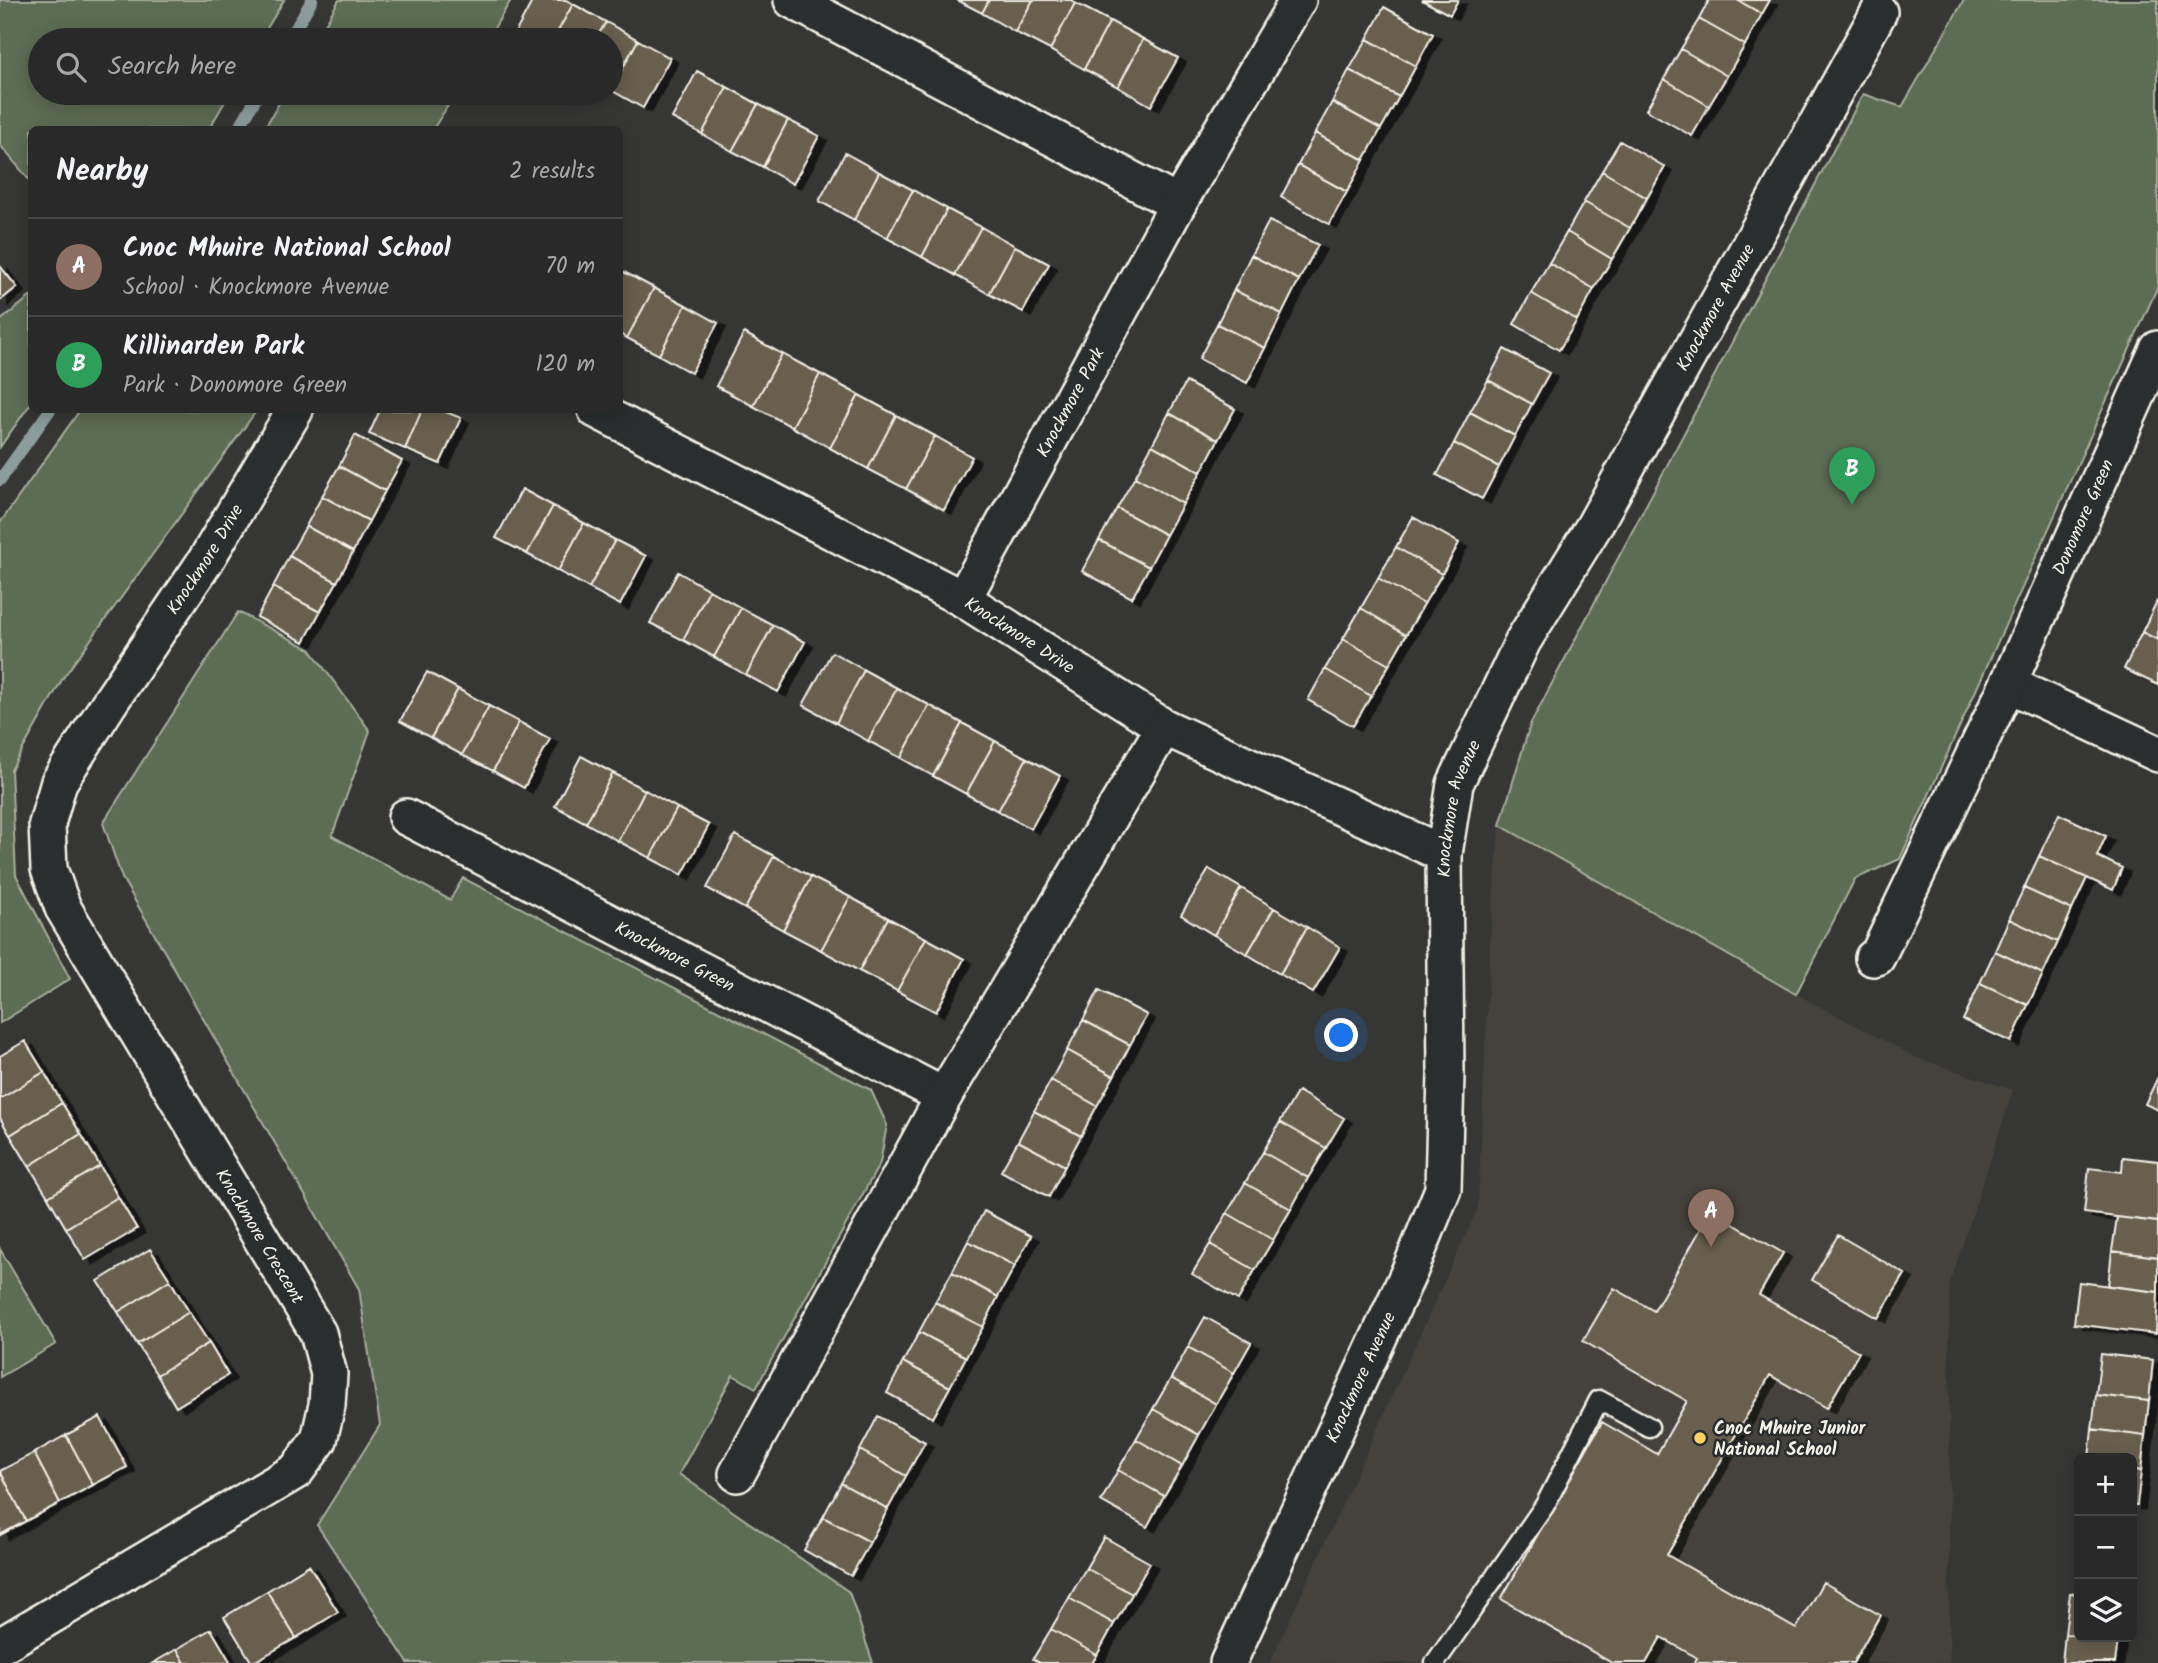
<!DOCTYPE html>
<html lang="en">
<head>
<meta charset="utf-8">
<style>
  :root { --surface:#282928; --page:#303130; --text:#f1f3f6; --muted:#a5a6a8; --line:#444545; --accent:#1a73e8 }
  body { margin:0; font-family:Kalam,sans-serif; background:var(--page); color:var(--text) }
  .controls { position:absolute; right:21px; bottom:21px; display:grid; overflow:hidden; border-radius:10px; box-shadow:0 4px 18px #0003 }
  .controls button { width:63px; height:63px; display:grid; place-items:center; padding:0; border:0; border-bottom:2px solid var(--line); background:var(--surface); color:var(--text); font:35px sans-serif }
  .you { position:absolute; left:1342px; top:1036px; width:24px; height:24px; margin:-18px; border:5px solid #fff; border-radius:50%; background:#1a73e8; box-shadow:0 0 0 10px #1a73e833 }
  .badge { display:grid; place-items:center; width:46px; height:46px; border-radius:50%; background:var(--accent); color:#fff; font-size:23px; font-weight:700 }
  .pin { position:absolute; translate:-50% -58px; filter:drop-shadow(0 2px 4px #0008) }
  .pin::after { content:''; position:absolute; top:37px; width:24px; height:21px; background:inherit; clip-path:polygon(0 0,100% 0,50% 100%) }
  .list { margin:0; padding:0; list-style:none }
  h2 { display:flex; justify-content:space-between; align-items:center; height:91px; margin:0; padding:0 28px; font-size:30px }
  h2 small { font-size:23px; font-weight:400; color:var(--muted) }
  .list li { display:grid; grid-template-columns:46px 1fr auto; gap:21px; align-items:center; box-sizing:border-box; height:98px; padding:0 28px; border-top:2px solid var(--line) }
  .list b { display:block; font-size:26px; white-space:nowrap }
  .list p { margin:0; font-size:23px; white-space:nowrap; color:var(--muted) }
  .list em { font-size:23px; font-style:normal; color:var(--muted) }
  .icon { flex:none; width:38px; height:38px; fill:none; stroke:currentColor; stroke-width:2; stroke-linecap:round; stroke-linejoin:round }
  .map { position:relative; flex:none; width:2158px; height:1663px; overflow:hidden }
  .search { position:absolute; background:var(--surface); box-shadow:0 4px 18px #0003; left:28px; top:28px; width:595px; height:77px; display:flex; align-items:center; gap:18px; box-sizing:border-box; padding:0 24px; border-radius:38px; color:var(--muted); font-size:26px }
  .panel { position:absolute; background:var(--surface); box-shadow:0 4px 18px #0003; left:28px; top:126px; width:595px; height:287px; border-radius:10px }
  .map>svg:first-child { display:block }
  .built { fill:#45433d }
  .green { fill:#5d6c54; stroke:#a8ae9e; stroke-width:2 }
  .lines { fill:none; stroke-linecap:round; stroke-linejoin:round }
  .stream { stroke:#8d9d9e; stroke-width:12 }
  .building { fill:#685e4f; stroke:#f4f1e8; stroke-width:2; filter:url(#shadow) }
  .lane-casing { stroke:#f4f1e8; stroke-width:23 }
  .street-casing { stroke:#f4f1e8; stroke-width:40 }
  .lane { stroke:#2a2d2e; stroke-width:18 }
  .street { stroke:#2a2d2e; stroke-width:35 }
  .poi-dot { fill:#ffd166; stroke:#2a2d2e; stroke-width:2.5 }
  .labels { text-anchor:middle; stroke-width:5; stroke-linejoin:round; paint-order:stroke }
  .street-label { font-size:18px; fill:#f4f1e8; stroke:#2a2d2e }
  .poi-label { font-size:18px; font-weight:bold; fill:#f4f1e8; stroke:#2a2d2e; text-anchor:start }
</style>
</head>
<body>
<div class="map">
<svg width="2158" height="1663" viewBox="0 0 2158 1663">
  <defs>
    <filter id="shadow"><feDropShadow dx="8" dy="4.5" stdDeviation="0" flood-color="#0009"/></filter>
  </defs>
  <rect width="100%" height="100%" fill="#363735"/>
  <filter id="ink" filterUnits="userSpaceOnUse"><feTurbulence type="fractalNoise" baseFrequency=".0143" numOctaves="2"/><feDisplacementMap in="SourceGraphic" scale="14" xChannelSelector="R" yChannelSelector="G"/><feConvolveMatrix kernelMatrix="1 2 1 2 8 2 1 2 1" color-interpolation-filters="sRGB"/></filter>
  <g filter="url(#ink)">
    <path class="built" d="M1500,825L1796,994L1917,1058L2013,1090L1949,1286V1663H1270L1478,1208L1491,927Z"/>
    <path class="green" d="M0,0H284L260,40H40V93H230L209,129L32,130L31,182L0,145Z
      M339,0H511L487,40H316Z
      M1964,0H2158V286L1900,859L1855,879L1796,994L1500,825L1530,725L1863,94L1902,107Z
      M285,93H456L433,129H264Z
      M31,296V403L0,447V321Z
      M80,410H257L63,678L11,770L16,875L70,979L0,1023V523Z
      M238,612L310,649L370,731L332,836L450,900L463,878L871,1090L887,1125L880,1163L756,1388L733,1375L679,1474L849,1592L873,1663H408L317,1525L380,1425L359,1289L122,878L103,823Z
      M0,1249L56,1344L0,1377Z"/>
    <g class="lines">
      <path class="stream" d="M289,40L312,0
        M238,130L259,93
        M0,480L50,410"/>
    </g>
    <path class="building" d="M533,0H566L573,4L553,40H520L513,37Z
      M957,0H989L982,13Z
      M989,0H1033L1015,32L982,13Z
      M1033,0H1071L1075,3L1050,50L1015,32Z
      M1422,0H1458L1450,15Z
      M1709,0H1737L1762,14L1745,45L1699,19Z
      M1737,0H1770L1762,14Z
      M1075,3L1110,21L1084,69L1050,50Z
      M573,4L606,22L595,40H553Z
      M1384,7L1433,34L1416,66L1367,39Z
      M1699,19L1745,45L1727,76L1681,49Z
      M1110,21L1143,39L1118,87L1084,69Z
      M606,22L638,40L611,88V40H595Z
      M1143,39L1178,58L1151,106L1118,87Z
      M1367,39L1416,66L1399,97L1349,70Z
      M638,40L670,58L643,108L611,90Z
      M1681,49L1727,76L1709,106L1664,79Z
      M1349,70L1399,97L1381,129L1332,102Z
      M697,71L727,87L702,134L672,118Z
      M1664,79L1709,106L1692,136L1646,110Z
      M727,87L758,104L732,151L702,134Z
      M1332,102L1381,129L1364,160L1315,133Z
      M758,104L788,120L763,167L732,151Z
      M788,120L819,136L793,184L763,167Z
      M1315,133L1364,160L1347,192L1298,165Z
      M1620,141L1665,167L1647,198L1602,171Z
      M845,153L879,172L854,220L819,201Z
      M1298,165L1347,192L1329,224L1281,197Z
      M1602,171L1647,198L1630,228L1584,202Z
      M879,172L913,190L887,238L854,220Z
      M913,190L947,209L922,257L887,238Z
      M1584,202L1630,228L1612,259L1567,232Z
      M947,209L981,227L955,275L922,257Z
      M1269,221L1318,245L1299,280L1251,255Z
      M981,227L1015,246L989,294L955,275Z
      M1567,232L1612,259L1594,289L1549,263Z
      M1015,246L1049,264L1023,312L989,294Z
      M1251,255L1299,280L1282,314L1234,290Z
      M1549,263L1594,289L1577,320L1531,293Z
      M0,266L17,287L0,301Z
      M622,271L654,288L627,338L620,334V276Z
      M654,288L686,305L659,355L627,338Z
      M1234,290L1282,314L1265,348L1217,324Z
      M1531,293L1577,320L1559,350L1514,324Z
      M686,305L718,323L691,373L659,355Z
      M1217,324L1265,348L1247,383L1199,359Z
      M744,333L782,354L753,406L716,386Z
      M1504,349L1549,373L1532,404L1488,380Z
      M782,354L820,374L792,427L753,406Z
      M820,374L859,395L830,448L792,427Z
      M1488,380L1532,404L1515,436L1470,412Z
      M1186,382L1235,409L1218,440L1169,413Z
      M859,395L896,415L868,469L830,448Z
      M380,410H422L405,449L369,434Z
      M422,410H441L461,418L440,464L405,449Z
      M1470,412L1515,436L1499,467L1454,443Z
      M1169,413L1218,440L1201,472L1152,445Z
      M896,415L935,436L906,489L868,469Z
      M355,435L402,461L385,491L339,466Z
      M935,436L972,457L944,510L906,489Z
      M1454,443L1499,467L1482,499L1437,475Z
      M1152,445L1201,472L1183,504L1135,477Z
      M339,466L385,491L369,521L322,496Z
      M1135,477L1183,504L1166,535L1117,508Z
      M522,489L553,506L527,554L496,538Z
      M322,496L369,521L353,552L306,526Z
      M553,506L584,523L558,571L527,554Z
      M1117,508L1166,535L1149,567L1099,540Z
      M1413,517L1459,543L1442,574L1396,547Z
      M584,523L615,540L589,588L558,571Z
      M306,526L353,552L337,582L289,556Z
      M615,540L646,556L620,605L589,588Z
      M1099,540L1149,567L1132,598L1082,571Z
      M1396,547L1442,574L1424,604L1378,578Z
      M289,556L337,582L320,612L273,587Z
      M678,572L709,590L683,640L650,623Z
      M1378,578L1424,604L1406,635L1361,608Z
      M273,587L320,612L304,642L257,617Z
      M709,590L741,608L714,657L683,640Z
      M2157,601H2158V640L2142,632Z
      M741,608L773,625L746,675L714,657Z
      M1361,608L1406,635L1389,665L1343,639Z
      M773,625L805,642L778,692L746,675Z
      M2142,632L2158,640V685L2124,669Z
      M1343,639L1389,665L1371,696L1325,669Z
      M832,652L864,670L836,723L803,705Z
      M1325,669L1371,696L1353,726L1308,700Z
      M864,670L897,688L868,741L836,723Z
      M427,672L458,689L431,738L400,721Z
      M897,688L929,705L901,758L868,741Z
      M458,689L489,706L462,755L431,738Z
      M929,705L962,723L933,776L901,758Z
      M489,706L519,722L493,771L462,755Z
      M519,722L550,739L524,788L493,771Z
      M962,723L995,741L966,794L933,776Z
      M995,741L1027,758L998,811L966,794Z
      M581,756L613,773L586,823L555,806Z
      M1027,758L1060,776L1031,829L998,811Z
      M613,773L645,790L618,841L586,823Z
      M645,790L677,808L650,858L618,841Z
      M677,808L709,825L682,875L650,858Z
      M2059,814L2106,836L2097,856L2122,868L2113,890L2039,856Z
      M735,835L774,856L745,909L707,888Z
      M774,856L811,877L783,930L745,909Z
      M2039,856L2087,878L2072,910L2024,888Z
      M1209,869L1241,888L1214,935L1181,915Z
      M811,877L850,897L821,950L783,930Z
      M1241,888L1274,908L1247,954L1214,935Z
      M2024,888L2072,910L2058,942L2009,919Z
      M850,897L888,918L859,971L821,950Z
      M1274,908L1307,927L1280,974L1247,954Z
      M888,918L926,938L897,991L859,971Z
      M2009,919L2058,942L2043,974L1995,951Z
      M1307,927L1340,947L1313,993L1280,974Z
      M926,938L964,959L936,1012L897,991Z
      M1995,951L2043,974L2028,1005L1980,983Z
      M1980,983L2028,1005L2011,1042L1963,1020Z
      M1099,990L1147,1015L1130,1045L1083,1020Z
      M1083,1020L1130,1045L1114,1076L1067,1050Z
      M25,1041L44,1072L0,1099V1056Z
      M1067,1050L1114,1076L1097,1106L1051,1080Z
      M44,1072L62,1103L10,1135L0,1118V1099Z
      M2158,1077V1110L2145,1104Z
      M1051,1080L1097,1106L1081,1136L1034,1111Z
      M1298,1091L1344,1118L1326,1148L1280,1122Z
      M62,1103L81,1134L29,1166L10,1135Z
      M1034,1111L1081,1136L1065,1166L1018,1141Z
      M1280,1122L1326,1148L1308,1178L1263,1152Z
      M81,1134L100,1166L48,1197L29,1166Z
      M1018,1141L1065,1166L1049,1197L1001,1171Z
      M1263,1152L1308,1178L1291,1209L1245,1183Z
      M2123,1157L2158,1161V1222L2084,1213L2089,1168L2122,1172Z
      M100,1166L118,1197L66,1228L48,1197Z
      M1245,1183L1291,1209L1273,1240L1227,1213Z
      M118,1197L137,1229L85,1260L66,1228Z
      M984,1211L1031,1236L1015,1266L968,1241Z
      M1711,1211L1783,1253L1759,1295L1859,1352L1827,1408L1770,1375L1667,1555L1796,1629L1823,1582L1880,1615L1853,1663H1694L1697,1658L1661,1637L1646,1663H1612L1501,1599L1602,1422L1657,1454L1687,1401L1583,1341L1614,1288L1654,1311Z
      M1227,1213L1273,1240L1255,1270L1210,1244Z
      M2117,1217L2158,1222V1257L2112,1251Z
      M1838,1235L1905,1274L1878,1318L1812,1280Z
      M968,1241L1015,1266L998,1297L952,1272Z
      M1210,1244L1255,1270L1238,1300L1192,1274Z
      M150,1249L170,1280L118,1312L98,1281Z
      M2112,1251L2158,1257V1292L2108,1286Z
      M952,1272L998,1297L983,1327L935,1302Z
      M170,1280L189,1312L137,1344L118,1312Z
      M2079,1282L2158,1292L2156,1334L2074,1324Z
      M935,1302L983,1327L966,1357L919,1332Z
      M189,1312L209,1343L157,1375L137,1344Z
      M1205,1317L1251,1343L1234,1373L1188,1347Z
      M919,1332L966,1357L950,1387L903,1362Z
      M209,1343L228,1375L176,1407L157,1375Z
      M1188,1347L1234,1373L1216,1404L1171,1378Z
      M2101,1354L2153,1360L2149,1401L2096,1395Z
      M903,1362L950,1387L933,1418L887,1393Z
      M1171,1378L1216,1404L1199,1435L1153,1409Z
      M2096,1395L2149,1401L2145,1436L2092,1429Z
      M1153,1409L1199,1435L1182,1466L1136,1439Z
      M878,1416L925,1442L906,1476L860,1450Z
      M100,1417L127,1467L93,1485L66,1435Z
      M2092,1429L2145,1436L2141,1471L2132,1469V1458H2089Z
      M66,1435L93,1485L60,1503L34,1453Z
      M1136,1439L1182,1466L1164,1496L1118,1470Z
      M860,1450L906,1476L888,1509L841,1483Z
      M34,1453L60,1503L26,1521L0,1471Z
      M2132,1469L2141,1471L2137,1505H2132Z
      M1118,1470L1164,1496L1147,1527L1101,1501Z
      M0,1471L26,1521L0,1535Z
      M841,1483L888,1509L870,1542L823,1517Z
      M823,1517L870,1542L851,1576L804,1550Z
      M1104,1537L1150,1563L1132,1594L1086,1568Z
      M309,1565L338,1612L296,1638L267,1591Z
      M1086,1568L1132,1594L1114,1624L1069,1598Z
      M267,1591L296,1638L252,1663L224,1617Z
      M2070,1593L2079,1594V1635L2065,1634Z
      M1069,1598L1114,1624L1097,1655L1051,1629Z
      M211,1629L231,1663H185L177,1649Z
      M1051,1629L1097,1655L1092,1663H1040L1033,1659Z
      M2065,1634L2118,1640L2115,1663H2062Z
      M177,1649L185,1663H153Z"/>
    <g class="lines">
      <g class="lane-casing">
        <path id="lane" d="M1435,1663L1545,1505L1599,1400L1649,1427"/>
      </g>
      <g class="street-casing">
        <g id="street">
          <path d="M792,0L1178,204"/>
          <path id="s1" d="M596,410L963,599L1164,727L1444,854"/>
          <path id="s2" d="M963,599L1178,204L1298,0"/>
          <path d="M2008,684L2158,754"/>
          <path id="s3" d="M406,817L944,1096"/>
          <path id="s4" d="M1873,958L1877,957L2008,684L2158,349"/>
          <path d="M737,1474L944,1096L1164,727"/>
          <path id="s5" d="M0,1646L296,1471L319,1440L327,1405L329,1374L318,1333L63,908L49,869L47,824L59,782L108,705L206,560L295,410"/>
          <path id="s6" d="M1228,1663L1410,1270L1443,1189L1446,1074L1444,854L1455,784L1523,641L1594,526L1879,12"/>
        </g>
      </g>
      <use href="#lane" class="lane"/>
      <use href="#street" class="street"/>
    </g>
  </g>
  <circle class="poi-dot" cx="1700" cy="1438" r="7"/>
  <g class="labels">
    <g class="street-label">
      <text dy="6" stroke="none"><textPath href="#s6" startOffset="1470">Knockmore Avenue</textPath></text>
      <text dy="6" stroke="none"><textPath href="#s2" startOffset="224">Knockmore Park</textPath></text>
      <text dy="6" stroke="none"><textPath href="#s4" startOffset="490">Donomore Green</textPath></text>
      <text dy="6" stroke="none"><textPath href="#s5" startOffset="1384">Knockmore Drive</textPath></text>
      <text dy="6" stroke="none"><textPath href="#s1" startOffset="480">Knockmore Drive</textPath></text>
      <text dy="6" stroke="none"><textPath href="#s6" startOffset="903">Knockmore Avenue</textPath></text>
      <text dy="6" stroke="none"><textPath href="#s3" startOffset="303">Knockmore Green</textPath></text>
      <text transform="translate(260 1236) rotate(59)" y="6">Knockmore Crescent</text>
      <text dy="6" stroke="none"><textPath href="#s6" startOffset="315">Knockmore Avenue</textPath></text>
    </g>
    <g class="poi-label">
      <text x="1714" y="1434">Cnoc Mhuire Junior<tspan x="1714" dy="21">National School</tspan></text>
    </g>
  </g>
</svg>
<div class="controls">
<button>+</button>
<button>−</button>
<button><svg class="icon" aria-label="layers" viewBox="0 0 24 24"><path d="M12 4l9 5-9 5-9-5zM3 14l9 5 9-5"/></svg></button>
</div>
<div class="you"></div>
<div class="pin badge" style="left:1711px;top:1247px;background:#8d6e63">A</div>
<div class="pin badge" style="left:1852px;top:505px;background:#2e9e5b">B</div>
<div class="search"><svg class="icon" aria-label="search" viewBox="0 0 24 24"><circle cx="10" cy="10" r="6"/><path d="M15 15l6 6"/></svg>Search here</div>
<section class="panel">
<h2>Nearby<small>2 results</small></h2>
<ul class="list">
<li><span class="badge" style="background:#8d6e63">A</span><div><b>Cnoc Mhuire National School</b><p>School · Knockmore Avenue</p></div><em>70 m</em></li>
<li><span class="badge" style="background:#2e9e5b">B</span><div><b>Killinarden Park</b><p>Park · Donomore Green</p></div><em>120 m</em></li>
</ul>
</section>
</div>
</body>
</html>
